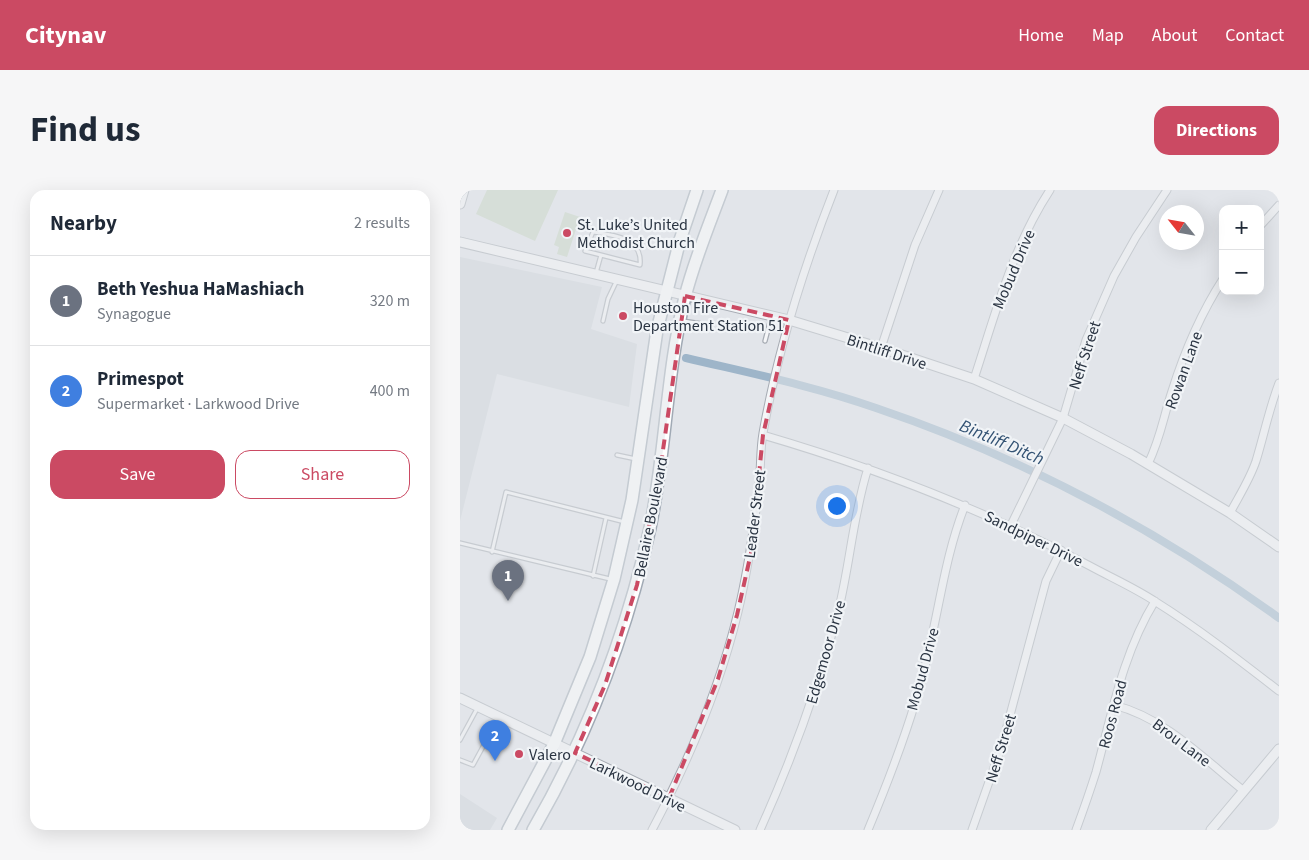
<!DOCTYPE html>
<html lang="en">
<head>
<meta charset="utf-8">
<style>
  :root { --surface:#fff; --page:#f6f6f7; --text:#1f2937; --muted:#747a83; --line:#e0e1e3; --accent:#cb4a63 }
  body { margin:0; font-family:"Source Sans 3",sans-serif; background:var(--page); color:var(--text) }
  .controls { position:absolute; right:15px; top:15px; display:grid; overflow:hidden; border-radius:10px; box-shadow:0 5px 20px #0002 }
  .controls button { width:45px; height:45px; display:grid; place-items:center; padding:0; border:0; border-bottom:1px solid var(--line); background:var(--surface); color:var(--text); font:25px sans-serif }
  .compass { position:absolute; left:699px; top:15px; width:45px; height:45px; border-radius:50%; background:var(--surface); box-shadow:0 5px 20px #0002; rotate:301deg }
  .you { position:absolute; left:376px; top:315px; width:18px; height:18px; margin:-12px; border:4px solid #fff; border-radius:50%; background:#1a73e8; box-shadow:0 0 0 8px #1a73e833 }
  .badge { display:grid; place-items:center; width:32px; height:32px; border-radius:50%; background:var(--accent); color:#fff; font-size:16px; font-weight:700 }
  .pin { position:absolute; translate:-50% -41px; filter:drop-shadow(0 1px 2px #0008) }
  .pin::after { content:''; position:absolute; top:26px; width:18px; height:15px; background:inherit; clip-path:polygon(0 0,100% 0,50% 100%) }
  .list { margin:0; padding:0; list-style:none }
  h2 { display:flex; justify-content:space-between; align-items:center; height:65px; margin:0; padding:0 20px; font-size:21px }
  h2 small { font-size:16px; font-weight:400; color:var(--muted) }
  .list li { display:grid; grid-template-columns:32px 1fr auto; gap:15px; align-items:center; box-sizing:border-box; height:90px; padding:0 20px; border-top:1px solid var(--line) }
  .list b { display:block; font-size:19px; white-space:nowrap }
  .list p { margin:0; font-size:16px; white-space:nowrap; color:var(--muted) }
  .list em { font-size:16px; font-style:normal; color:var(--muted) }
  .actions { display:flex; gap:10px; padding:15px 20px }
  .actions a { flex:1; padding:11px 0; border:1px solid var(--accent); border-radius:15px; text-align:center; font-size:18px; color:var(--accent) }
  .actions .main { background:var(--accent); color:#fff }
  .map { position:relative; flex:none; width:819px; height:640px; overflow:hidden; border-radius:15px }
  header { display:flex; align-items:center; gap:30px; box-sizing:border-box; height:70px; padding:0 25px; background:var(--accent); color:#fff }
  header strong { font-size:24px }
  nav { display:flex; gap:28px; margin-inline-start:auto; font-size:18px }
  .intro { display:flex; align-items:center; justify-content:space-between; box-sizing:border-box; height:120px; padding:0 30px }
  h1 { margin:0; font-size:35px }
  .button { padding:12px 22px; border-radius:15px; background:var(--accent); color:#fff; font-size:18px; font-weight:700 }
  main { display:flex; gap:30px; padding:0 30px }
  aside { flex:1; background:var(--surface); border-radius:15px; box-shadow:0 5px 20px #0002 }
  .map>svg:first-child { display:block }
  .built { fill:#d0d5dc }
  .green { fill:#c8d4c3 }
  .lines { fill:none; stroke-linecap:round; stroke-linejoin:round }
  .canal { stroke:#9eb5c9; stroke-width:8 }
  .service-casing { stroke:#a7acb4; stroke-width:5.5 }
  .minor-casing { stroke:#a7acb4; stroke-width:9 }
  .tertiary-casing { stroke:#a7acb4; stroke-width:11 }
  .primary-casing { stroke:#a1aab5; stroke-width:14 }
  .service { stroke:#f5f6f8; stroke-width:3 }
  .minor { stroke:#f5f6f8; stroke-width:7 }
  .tertiary { stroke:#f5f6f8; stroke-width:9 }
  .primary { stroke:#fff; stroke-width:11 }
  .marked { fill:none; stroke:#cb4a63; stroke-width:4; stroke-dasharray:10 6; stroke-linejoin:round }
  .poi-dot { fill:#cb4a63; stroke:#f1f4f7; stroke-width:2 }
  .labels { text-anchor:middle; stroke-width:4.5; stroke-linejoin:round; paint-order:stroke }
  .poi-label { font-size:16px; fill:#2a3442; stroke:#f1f4f7; text-anchor:start }
  .street-label { font-size:16px; fill:#2a3442; stroke:#f1f4f7 }
  .water-label { font-size:18px; font-style:italic; fill:#355475; stroke:#f1f4f7 }
</style>
</head>
<body>
<header>
<strong>Citynav</strong>
<nav><a>Home</a><a>Map</a><a>About</a><a>Contact</a></nav>
</header>
<div class="intro"><h1>Find us</h1><a class="button">Directions</a></div>
<main>
<aside>
<h2>Nearby<small>2 results</small></h2>
<ul class="list">
<li><span class="badge" style="background:#6b7280">1</span><div><b>Beth Yeshua HaMashiach</b><p>Synagogue</p></div><em>320 m</em></li>
<li><span class="badge" style="background:#3f7fe0">2</span><div><b>Primespot</b><p>Supermarket · Larkwood Drive</p></div><em>400 m</em></li>
</ul>
<div class="actions"><a class="main">Save</a><a>Share</a></div>
</aside>
<div class="map">
<svg width="819" height="640" viewBox="0 0 819 640">
  <rect width="100%" height="100%" fill="#e2e5ea"/>
  <path class="built" d="M0,67L142,97L131,139L177,154L169,217L37,184L0,331Z
    M0,604L37,628L30,640H0Z"/>
  <path class="green" d="M27,0H98L75,51L16,24Z
    M105,22L120,27L107,67L97,64L99,57L94,55Z"/>
  <g class="lines">
    <path class="canal" d="M226,168C289,183 354,196 416,218C561,267 695,338 819,428"/>
    <g class="service-casing">
      <path id="service" d="M136,83L141,65L180,75C183,48 155,45 133,42L125,61L141,65
        M143,131L148,109L157,90
        M223,131L243,134
        M305,151L311,128
        M157,265L176,269
        M0,353L150,389
        M32,362L46,302L165,332
        M133,386L146,328
        M0,550L18,517
        M0,570L13,575L38,529"/>
    </g>
    <g class="minor-casing">
      <path id="minor" d="M800,36L819,15
        M421,158L455,55L479,0
        M514,189C535,125 552,58 590,0
        M303,245C416,278 525,320 630,376C652,388 675,398 696,412C739,439 779,470 819,501
        M688,274C701,247 703,228 712,201C724,163 741,123 763,89
        M770,323C779,306 790,289 796,271C804,245 809,219 819,193
        M551,335L603,228L626,150L654,86L676,47L707,0
        M654,515C705,528 743,568 784,601
        M192,640C228,572 260,497 278,422C288,380 294,338 299,296C301,278 300,260 303,243C318,159 343,79 374,0
        M300,640C332,569 358,498 378,422C390,375 393,325 408,278
        M408,640C431,585 457,518 469,459C481,408 486,364 505,315
        M512,640L542,555L586,391L601,360
        M616,640C623,621 630,601 636,582C652,523 663,463 695,411"/>
    </g>
    <g class="tertiary-casing">
      <path id="tertiary" d="M0,14L4,0
        M0,52L329,130L421,158L514,189L603,228L671,264L770,323L819,357
        M0,508L275,640
        M751,640L819,559"/>
    </g>
    <g class="primary-casing">
      <path id="primary" d="M48,640L94,554L130,467L154,389L172,310L197,140L220,50L237,0
        M73,640C128,545 166,446 190,338C206,262 206,183 225,107C234,71 249,35 262,0"/>
    </g>
    <use href="#service" class="service"/>
    <use href="#minor" class="minor"/>
    <use href="#tertiary" class="tertiary"/>
    <use href="#primary" class="primary"/>
  </g>
  <path d="M0 0H819V640H0ZM225,106L329,130L303,245L291,363L277,425L258,489L209,608L115,563L145,495L177,395L199,288Z" fill="#e2e5ea" fill-opacity=".55" fill-rule="evenodd"/>
  <path class="marked" d="M225,106L329,130L303,245L291,363L277,425L258,489L209,608L115,563L145,495L177,395L199,288Z"/>
  <g class="poi-dot">
    <circle cx="107" cy="43" r="5"/>
    <circle cx="163" cy="126" r="5"/>
    <circle cx="59" cy="564" r="5"/>
  </g>
  <g class="labels">
    <g class="poi-label">
      <text x="117" y="40">St. Luke’s United<tspan x="117" dy="18">Methodist Church</tspan></text>
      <text x="173" y="123">Houston Fire<tspan x="173" dy="18">Department Station 51</tspan></text>
      <text x="69" y="570">Valero</text>
    </g>
    <g class="street-label">
      <text transform="translate(553 79) rotate(-67)" y="6">Mobud Drive</text>
      <text transform="translate(427 161) rotate(18)" y="6">Bintliff Drive</text>
      <text transform="translate(624 165) rotate(-72)" y="6">Neff Street</text>
      <text transform="translate(723 180) rotate(-70)" y="6">Rowan Lane</text>
      <text transform="translate(294 324) rotate(-83)" y="6">Leader Street</text>
      <text transform="translate(190 327) rotate(-79)" y="6">Bellaire Boulevard</text>
      <text transform="translate(574 348) rotate(26)" y="6">Sandpiper Drive</text>
      <text transform="translate(365 462) rotate(-74)" y="6">Edgemoor Drive</text>
      <text transform="translate(462 479) rotate(-75)" y="6">Mobud Drive</text>
      <text transform="translate(652 524) rotate(-75)" y="6">Roos Road</text>
      <text transform="translate(722 552) rotate(37)" y="6">Brou Lane</text>
      <text transform="translate(540 558) rotate(-73)" y="6">Neff Street</text>
      <text transform="translate(178 594) rotate(26)" y="6">Larkwood Drive</text>
    </g>
    <g class="water-label">
      <text transform="translate(542 252) rotate(23)" y="6">Bintliff Ditch</text>
    </g>
  </g>
</svg>
<div class="controls">
<button>+</button>
<button>−</button>
</div>
<svg class="compass" viewBox="-18 -18 36 36"><path d="M0-13l5 13h-10z" fill="#e53935"/><path d="M0 13l5-13h-10z" fill="#747a83"/></svg>
<div class="you"></div>
<div class="pin badge" style="left:48px;top:411px;background:#6b7280">1</div>
<div class="pin badge" style="left:35px;top:571px;background:#3f7fe0">2</div>
</div>
</main>
</body>
</html>
